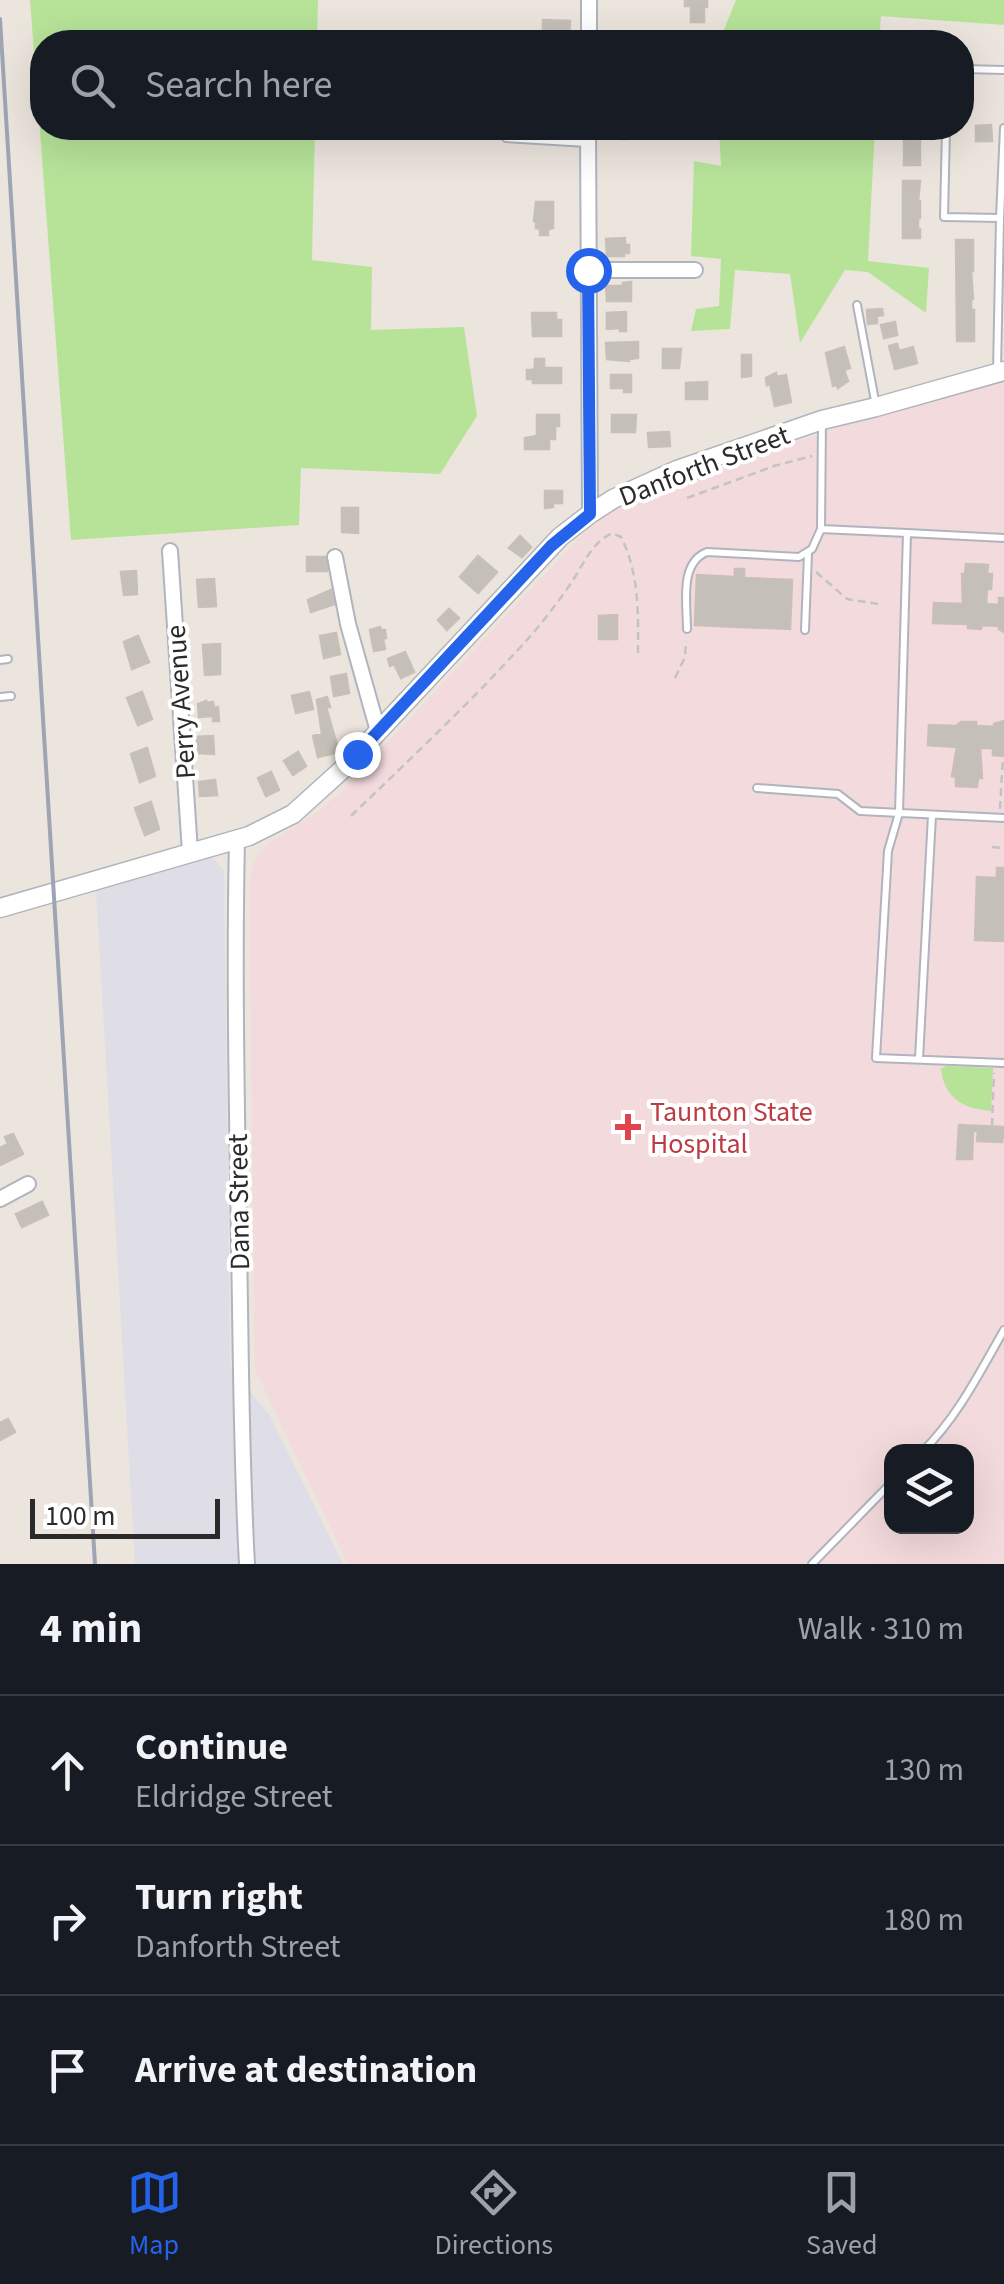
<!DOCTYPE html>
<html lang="en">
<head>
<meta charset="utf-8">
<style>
  :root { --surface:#171b24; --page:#242831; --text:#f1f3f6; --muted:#9ea1a6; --line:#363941; --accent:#2563eb }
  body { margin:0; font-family:"Source Sans 3",sans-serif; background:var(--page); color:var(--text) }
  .controls { position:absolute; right:30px; bottom:30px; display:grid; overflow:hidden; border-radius:20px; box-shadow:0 10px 40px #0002 }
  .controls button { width:90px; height:90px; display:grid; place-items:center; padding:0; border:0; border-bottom:2px solid var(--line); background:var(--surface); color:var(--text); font:50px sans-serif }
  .scale { position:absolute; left:30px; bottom:25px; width:190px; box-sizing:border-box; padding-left:10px; border:5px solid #2a2a2a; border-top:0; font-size:28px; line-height:35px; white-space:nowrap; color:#2a2a2a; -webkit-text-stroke:8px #fff; paint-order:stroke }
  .stop { position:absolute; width:30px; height:30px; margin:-22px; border:8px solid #2563eb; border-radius:50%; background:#fff }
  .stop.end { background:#2563eb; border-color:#fff; box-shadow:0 2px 10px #0008 }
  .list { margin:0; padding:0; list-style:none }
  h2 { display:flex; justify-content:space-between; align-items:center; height:130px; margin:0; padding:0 40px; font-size:42px }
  h2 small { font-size:32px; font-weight:400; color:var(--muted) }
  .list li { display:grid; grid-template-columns:65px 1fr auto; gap:30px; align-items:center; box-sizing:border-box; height:150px; padding:0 40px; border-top:2px solid var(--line) }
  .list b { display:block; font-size:38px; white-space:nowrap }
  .list p { margin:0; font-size:32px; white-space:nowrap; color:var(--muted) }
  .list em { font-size:32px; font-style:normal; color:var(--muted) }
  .icon { flex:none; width:55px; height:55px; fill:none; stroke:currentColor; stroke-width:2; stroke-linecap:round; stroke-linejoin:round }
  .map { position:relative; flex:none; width:1004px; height:1564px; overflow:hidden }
  .search { position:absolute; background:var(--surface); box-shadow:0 10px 40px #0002; left:30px; right:30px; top:30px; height:110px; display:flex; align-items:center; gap:25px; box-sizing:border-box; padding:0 35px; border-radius:40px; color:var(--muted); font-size:38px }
  .sheet { height:580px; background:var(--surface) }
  nav { display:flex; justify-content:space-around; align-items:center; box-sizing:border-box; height:140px; border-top:2px solid var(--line); background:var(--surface); font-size:28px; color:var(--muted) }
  nav a { display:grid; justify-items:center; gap:5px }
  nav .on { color:var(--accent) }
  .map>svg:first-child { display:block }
  .industrial { fill:#dfdde5 }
  .medical { fill:#f3dadd; fill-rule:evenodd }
  .green { fill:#b7e399 }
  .building { fill:#c4bfb8; stroke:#c8c0b6; stroke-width:2.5 }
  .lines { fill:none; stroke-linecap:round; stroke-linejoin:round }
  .service-casing { stroke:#b0b4be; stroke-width:10 }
  .minor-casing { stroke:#b0b4be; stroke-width:18 }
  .tertiary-casing { stroke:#b0b4be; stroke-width:21 }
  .path { stroke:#c3c3c3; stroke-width:2.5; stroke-dasharray:8 5; stroke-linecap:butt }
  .service { stroke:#fff; stroke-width:6 }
  .minor { stroke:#fff; stroke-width:14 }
  .tertiary { stroke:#fff; stroke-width:18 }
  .rail { stroke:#9fa4b5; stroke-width:4 }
  .route { stroke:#2563eb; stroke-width:12 }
  .health-dot { fill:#e0444e; stroke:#fff; stroke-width:4 }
  .labels { text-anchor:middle; stroke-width:8; stroke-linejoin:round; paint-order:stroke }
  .street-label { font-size:28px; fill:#2a2a2a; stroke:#fff }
  .health-label { font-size:28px; fill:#be3a42; stroke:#fff; text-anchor:start }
</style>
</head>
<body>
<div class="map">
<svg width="1004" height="1564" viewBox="0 0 1004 1564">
  <rect width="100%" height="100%" fill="#ece5dd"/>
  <path class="industrial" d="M212,856L224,871L230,1367L270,1416L343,1564H135L96,889Z"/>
  <path class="medical" d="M1004,382V1564H348L255,1370L249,883L254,862L267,844L315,814L339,794L582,535L620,505L652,491L837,427ZM892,1452H966V1526H892Z"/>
  <path class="green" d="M30,0H318L317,42H42V128H315L312,260L372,267L371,330L464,327L477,416L440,474L301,468L299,525L71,540Z
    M736,0H1004V25L881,16L879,42H719Z
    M719,128H875L868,261L929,268L926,313L868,272L845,270L800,343L790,274L735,270L730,329L691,331L696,309L719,306L721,259L691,256L694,161L721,166Z
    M946,1066L993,1068L991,1111C964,1109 944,1098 941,1069Z"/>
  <path class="building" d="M685,0H707V7H704V22H691V6H685Z
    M543,20L570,21L569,36H561L560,40L542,39L539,34H543Z
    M991,125L992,141H976V126Z
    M608,128H641V136H626V139H622V136L608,135Z
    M904,128H917V134H920V165H904Z
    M903,181H920L918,201H920V218H918V229H920V238H903Z
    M536,202H553V228L548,229V235H540V229L536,228V221H534Z
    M625,238V245H629V253H624V256H607L606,239Z
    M956,240H973V271H971L973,299H971V310H974V341H957Z
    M631,282V301H607L606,286H623V283Z
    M882,309L883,315L877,316V323L868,324L867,310Z
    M626,312V331H620V328L607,329V313Z
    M532,313H556V320H561V336H533Z
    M895,322L897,335L884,338L881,325Z
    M638,342V358L629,359V361L607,359L606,343Z
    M897,344L899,351L913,347L917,363L895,369L889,346Z
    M844,347L850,368L844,370L848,381L838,388L837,385L833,386L826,353Z
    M663,349H681L679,368H663Z
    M742,355H751V376L742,377Z
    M535,359H544V368H561V383H533V379H527V370H533L535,367Z
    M776,373L777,377L786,375L791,402L775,406L770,384L767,385L766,378Z
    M611,375H631V392H624V388H611Z
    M707,382V399H686V383Z
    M537,415H559V426H555V439H549V449H525V438L537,436Z
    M612,415H636L635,432H612Z
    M669,432L670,446L649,447L648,433Z
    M545,491H562V503H553V507L545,508Z
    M342,508H358V533L342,532Z
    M520,536L531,547L522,557L509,548Z
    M478,556L497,572L478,593L460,577Z
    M307,557H327V571H307Z
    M966,564L988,565L987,574H992L991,589H987L986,604L999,605V598H1004V632L999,629V626L982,625L981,629L968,628V624L933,623L934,603L963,604L962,574H965Z
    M735,569H744V578L792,580L790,629L695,625L697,575L735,577Z
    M136,571L137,594L124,595L121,572Z
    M214,579L216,606L199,607L197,580Z
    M331,590L335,604L311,612L308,600Z
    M449,609L459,618L447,630L438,620Z
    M617,615V639H599V616Z
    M380,627L381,630H385L386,638L383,639L385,649L374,651L370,630Z
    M336,633L340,654L324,658L320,636Z
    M138,636L149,662L132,669L124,642Z
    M220,644V674L205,675L203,645Z
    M405,652L414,672L401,678L394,664L390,666L388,659Z
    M346,674L349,693L334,696L331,677Z
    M142,692L152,719L138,725L127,698Z
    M309,692L313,709L296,713L292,696Z
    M327,697L330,707H326L339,752L318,757L313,736L322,734L317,700Z
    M206,701V703L213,702L214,708L218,707L219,721H213V716L199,717L198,704Z
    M1004,721V756L993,755V748H980L982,778H978L977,787L956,786V777L952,776L957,747L928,745L929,725L956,726L961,722H976V726L994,727V724Z
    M213,736L214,754L197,753L196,737Z
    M147,748L155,776L140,782L131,754Z
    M298,752L306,766L293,775L284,761Z
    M271,772L279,790L266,796L258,778Z
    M215,780L217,795L200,796L199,782Z
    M151,802L159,829L145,835L135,808Z
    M997,868H1004V941L975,940L977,877L997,878Z
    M959,1125L1004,1127L1002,1142L977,1141L978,1131H973L972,1159H957Z
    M13,1134L23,1154L0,1165V1148L8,1144L5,1137Z
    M42,1202L48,1215L22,1227L16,1214Z
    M8,1419L15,1432L0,1440V1423Z"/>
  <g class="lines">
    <g class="service-casing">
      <path id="service" d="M590,42H611
        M962,69L1004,70
        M946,128L944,217L1000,218L1004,128
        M506,138L587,143
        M857,305L876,406
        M997,372L1000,218
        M822,420L821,529L907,533L899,813L888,851L876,1058L1004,1063
        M907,533L1004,538
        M687,629C687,603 679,563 707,552L799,557L812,549L821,529
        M805,630L808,554
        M0,660L8,659
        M0,697L11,696
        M757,788L838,794L860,811L1004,818
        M919,1059L932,815
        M922,1452C957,1418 980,1372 1004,1330
        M812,1564L892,1482"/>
    </g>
    <g class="minor-casing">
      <path id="minor" d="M589,42V0
        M588,128L590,514
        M588,270H695
        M170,551L190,852
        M335,557L348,624L378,731
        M237,840C234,974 237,1109 239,1244C241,1351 241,1457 247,1564
        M0,1199L28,1184"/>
    </g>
    <g class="tertiary-casing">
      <path id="tertiary" d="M0,908L249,836L293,814L345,767L560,537L590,514L613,499L677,470L822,420L876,407L1004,371"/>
    </g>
    <path class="path" d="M687,498L774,466L812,456
      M816,572L847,599L878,604
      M675,678L685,657L686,641
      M1000,809L1003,756
      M351,816C410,759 471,702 526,641C541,624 556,605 569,586C584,565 589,545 612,533L621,537C640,575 638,615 638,656
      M992,847L1004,848
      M992,1126L994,1073"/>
    <use href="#service" class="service"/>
    <use href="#minor" class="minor"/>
    <use href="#tertiary" class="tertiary"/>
    <path class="rail" d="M0,19L95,1564"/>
  </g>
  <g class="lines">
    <path class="route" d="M357,754L551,546L590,514L588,270"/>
  </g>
  <path class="health-dot" d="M623 1112h10v10h10v10h-10v10h-10v-10h-10v-10h10z"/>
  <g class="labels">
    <g class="street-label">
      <text transform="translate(704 465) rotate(-21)" y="10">Danforth Street</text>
      <text transform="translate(180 702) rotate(-94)" y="10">Perry Avenue</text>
      <text transform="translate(238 1202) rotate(-91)" y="10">Dana Street</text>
    </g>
    <g class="health-label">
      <text x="650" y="1121">Taunton State<tspan x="650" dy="32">Hospital</tspan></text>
    </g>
  </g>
</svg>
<div class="controls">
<button><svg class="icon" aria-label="layers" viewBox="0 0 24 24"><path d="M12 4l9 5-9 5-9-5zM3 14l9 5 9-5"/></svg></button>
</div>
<div class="scale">100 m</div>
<div class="stop" style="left:588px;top:270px"></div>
<div class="stop end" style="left:357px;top:754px"></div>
<div class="search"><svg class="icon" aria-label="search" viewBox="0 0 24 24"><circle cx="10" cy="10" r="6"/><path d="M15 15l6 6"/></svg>Search here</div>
</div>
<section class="sheet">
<h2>4 min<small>Walk · 310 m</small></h2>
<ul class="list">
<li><svg class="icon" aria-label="ahead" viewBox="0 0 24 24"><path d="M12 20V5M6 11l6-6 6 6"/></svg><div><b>Continue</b><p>Eldridge Street</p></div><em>130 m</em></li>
<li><svg class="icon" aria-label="right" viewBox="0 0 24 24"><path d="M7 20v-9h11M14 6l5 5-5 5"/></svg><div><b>Turn right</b><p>Danforth Street</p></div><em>180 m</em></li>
<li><svg class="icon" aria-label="arrive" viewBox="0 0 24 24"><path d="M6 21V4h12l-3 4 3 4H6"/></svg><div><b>Arrive at destination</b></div></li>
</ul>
</section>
<nav>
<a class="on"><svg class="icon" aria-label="map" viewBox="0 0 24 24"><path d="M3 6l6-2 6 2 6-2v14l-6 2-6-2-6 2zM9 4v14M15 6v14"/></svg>Map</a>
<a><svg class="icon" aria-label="directions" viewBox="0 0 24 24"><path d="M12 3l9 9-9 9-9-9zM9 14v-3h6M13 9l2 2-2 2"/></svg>Directions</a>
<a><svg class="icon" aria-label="saved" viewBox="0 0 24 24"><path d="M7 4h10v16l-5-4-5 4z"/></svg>Saved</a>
</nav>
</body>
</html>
